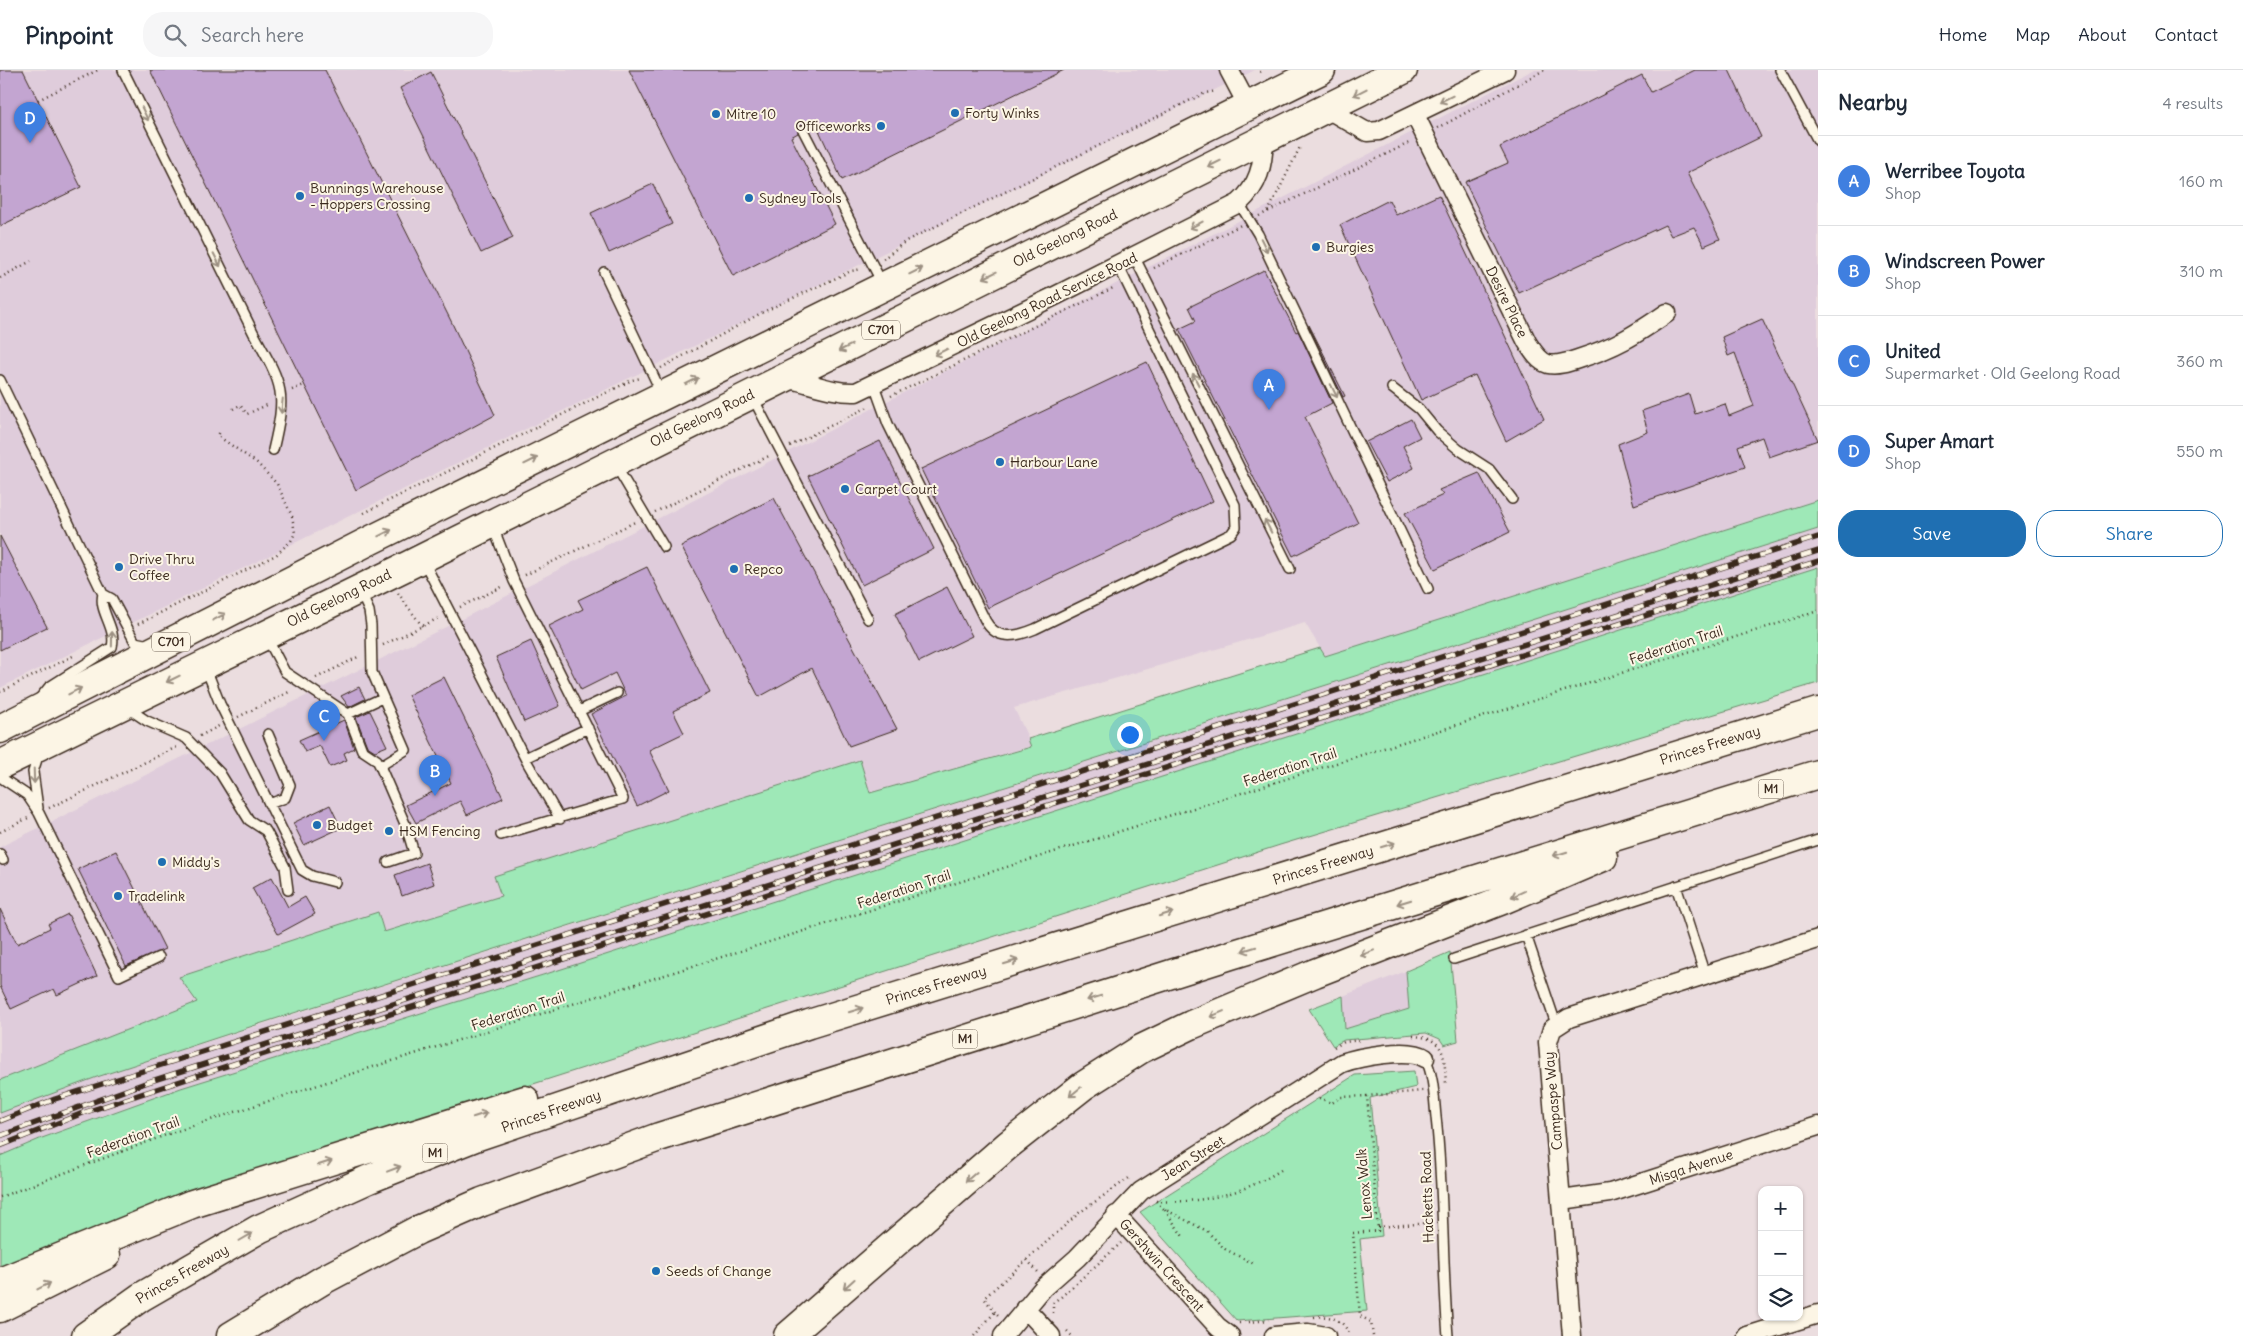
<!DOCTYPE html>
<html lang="en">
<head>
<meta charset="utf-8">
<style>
  :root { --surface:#fff; --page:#f6f6f7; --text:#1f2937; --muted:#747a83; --line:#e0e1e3; --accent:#1f6fb2 }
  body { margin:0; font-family:Delius,sans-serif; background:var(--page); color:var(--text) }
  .controls { position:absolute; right:15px; bottom:15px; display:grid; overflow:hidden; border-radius:10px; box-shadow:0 1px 4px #0004 }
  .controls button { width:45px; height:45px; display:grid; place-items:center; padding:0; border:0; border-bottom:1px solid var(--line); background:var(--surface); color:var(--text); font:25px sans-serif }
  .you { position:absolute; left:1129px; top:664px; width:18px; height:18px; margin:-12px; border:4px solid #fff; border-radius:50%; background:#1a73e8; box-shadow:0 0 0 8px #1a73e833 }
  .badge { display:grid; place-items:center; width:32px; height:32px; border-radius:50%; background:var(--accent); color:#fff; font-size:16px; font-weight:700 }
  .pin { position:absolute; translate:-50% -41px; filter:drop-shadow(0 1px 2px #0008) }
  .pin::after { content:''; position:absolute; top:26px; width:18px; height:15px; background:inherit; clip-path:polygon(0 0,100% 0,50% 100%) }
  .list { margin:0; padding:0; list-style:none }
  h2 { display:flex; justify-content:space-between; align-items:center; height:65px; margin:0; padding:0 20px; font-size:21px }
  h2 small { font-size:16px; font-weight:400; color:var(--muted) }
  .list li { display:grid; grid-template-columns:32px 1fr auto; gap:15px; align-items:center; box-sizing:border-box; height:90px; padding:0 20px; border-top:1px solid var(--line) }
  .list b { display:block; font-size:19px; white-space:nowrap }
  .list p { margin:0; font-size:16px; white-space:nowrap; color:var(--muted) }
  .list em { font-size:16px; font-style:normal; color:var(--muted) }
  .actions { display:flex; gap:10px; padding:15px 20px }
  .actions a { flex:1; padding:11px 0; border:1px solid var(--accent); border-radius:20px; text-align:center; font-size:18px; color:var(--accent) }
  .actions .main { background:var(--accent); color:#fff }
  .icon { flex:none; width:28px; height:28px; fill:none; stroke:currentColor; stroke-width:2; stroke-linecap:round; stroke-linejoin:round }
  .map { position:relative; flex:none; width:1818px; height:1266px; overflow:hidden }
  header { display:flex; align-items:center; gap:30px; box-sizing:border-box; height:70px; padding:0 25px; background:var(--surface); border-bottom:1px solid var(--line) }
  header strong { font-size:24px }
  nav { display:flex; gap:28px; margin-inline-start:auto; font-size:18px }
  .search { width:350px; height:45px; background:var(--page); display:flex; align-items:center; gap:12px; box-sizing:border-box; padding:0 18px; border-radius:20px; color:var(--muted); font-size:19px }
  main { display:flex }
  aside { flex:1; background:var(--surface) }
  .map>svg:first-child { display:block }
  .built { fill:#dfccdb }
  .green { fill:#9ee8b7; stroke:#6c896a }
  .building { fill:#c3a5d1; stroke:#3b2a1e }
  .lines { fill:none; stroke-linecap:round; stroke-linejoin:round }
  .service-casing { stroke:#3b2a1e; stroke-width:12 }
  .minor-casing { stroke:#3b2a1e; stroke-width:21 }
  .primary-casing { stroke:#3b2a1e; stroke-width:31 }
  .motorway-casing { stroke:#3b2a1e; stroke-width:31 }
  .path { stroke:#3b2a1e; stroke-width:2.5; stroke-dasharray:1 4; stroke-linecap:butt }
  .service { stroke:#fcf5e5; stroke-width:9 }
  .minor { stroke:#fcf5e5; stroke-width:18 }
  .primary { stroke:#fcf5e5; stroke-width:28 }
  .motorway { stroke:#fcf5e5; stroke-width:28 }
  .rail-casing { stroke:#3b2a1e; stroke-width:5.5 }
  .rail { stroke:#fcf5e5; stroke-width:4; stroke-dasharray:11; stroke-linecap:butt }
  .oneway { stroke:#9c9082 }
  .poi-dot { fill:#1f6fb2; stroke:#fcf5e5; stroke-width:2 }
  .labels { text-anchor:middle; stroke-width:4; stroke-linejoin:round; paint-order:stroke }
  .shield { fill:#fcf5e5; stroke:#75675a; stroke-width:1 }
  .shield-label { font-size:12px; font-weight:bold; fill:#3b2a1e }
  .poi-label { font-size:14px; fill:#3b2a1e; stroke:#fcf5e5; text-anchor:start }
  .street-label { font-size:14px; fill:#3b2a1e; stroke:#fcf5e5 }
</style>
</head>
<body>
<header>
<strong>Pinpoint</strong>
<div class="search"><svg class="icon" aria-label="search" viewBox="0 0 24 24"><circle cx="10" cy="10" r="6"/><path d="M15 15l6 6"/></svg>Search here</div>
<nav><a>Home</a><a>Map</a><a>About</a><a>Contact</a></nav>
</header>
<main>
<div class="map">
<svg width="1818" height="1266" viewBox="0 0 1818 1266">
  <rect width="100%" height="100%" fill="#ebdddf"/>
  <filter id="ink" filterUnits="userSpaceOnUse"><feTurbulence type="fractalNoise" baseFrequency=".02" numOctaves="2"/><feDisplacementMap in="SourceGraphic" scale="10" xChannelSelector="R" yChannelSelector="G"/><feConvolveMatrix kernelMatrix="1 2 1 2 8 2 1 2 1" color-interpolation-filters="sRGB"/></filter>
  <g filter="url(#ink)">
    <path class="built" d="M0,0H1255L0,618Z
      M1533,0H1818V430L1325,586L1305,553L1014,638L1032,676L869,723L860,691L494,807L501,826L384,862L378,842L180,907L198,932L0,1010V777L464,548Z
      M1818,459V497L546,904L181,1018L42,1068L0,1086V1043L97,1007Z
      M1406,901L1409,939L1345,959L1343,926Z"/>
    <path class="green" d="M1818,430V459L259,954L97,1007L0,1043V1010L197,932L179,907L378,842L384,862L501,826L494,806L860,690L870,723L1031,677L1028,669L1320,578L1325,586Z
      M1818,497V613L1280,775L174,1129L0,1201V1086L42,1068L181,1018L546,904Z
      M1450,882L1458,971L1444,975L1440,969L1426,963L1344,970L1333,976L1309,939L1343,926L1345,959L1409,939L1406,901Z
      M1414,1001L1416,1017L1370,1028L1382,1166L1360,1169L1367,1241L1237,1251L1140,1142L1355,1005Z"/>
    <path class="building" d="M0,0H23L81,117L0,156Z
      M150,0H325L451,251L495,345L356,420Z
      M629,0H1064L842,110L816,54L809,57L804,54L800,55L798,63L791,67L835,154L733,206Z
      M1695,0H1729L1761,67L1687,103L1720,169L1704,176L1694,157L1671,166L1665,155L1519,223L1465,112L1508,93L1500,77L1642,5L1651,22Z
      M431,2L513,168L481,183L400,18Z
      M653,114L672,154L609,183L591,143Z
      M1439,125L1544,349L1506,371L1475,305L1421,330L1340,155L1389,130L1396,145Z
      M1264,200L1296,262L1298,261L1332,333L1305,347L1358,453L1293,486L1179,259L1196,251L1189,237Z
      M1762,249L1818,370L1769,387L1762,367L1738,376L1745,397L1634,435L1618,374L1648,362L1642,341L1689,324L1695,344L1725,334L1729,346L1754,336L1735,283L1728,286L1722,267Z
      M1309,255L1345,326L1343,327L1309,256Z
      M1147,292L1213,431L988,538L921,399Z
      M1411,349L1420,367L1403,376L1414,398L1387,412L1366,372Z
      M880,371L934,479L862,515L808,406Z
      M1479,403L1510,462L1435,499L1405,443L1443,425L1439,420Z
      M774,428L897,659L849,676L812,598L759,627L681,476Z
      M0,466L47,557L0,580Z
      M647,497L710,623L673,641L684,663L649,680L669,720L637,736L591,644L626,626L615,603L581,620L549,556L583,539L578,530Z
      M947,517L972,566L919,592L895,544Z
      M531,571L560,636L524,652L496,587Z
      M444,607L503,728L467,745L460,731L416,753L406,735L451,713L408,625Z
      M359,617L365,629L349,637L341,626Z
      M370,641L387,676L375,681L367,676L356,647Z
      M344,650L354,678L344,683L347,690L330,697L320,676L305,682L299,670Z
      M330,735L341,758L304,775L293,753Z
      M116,781L165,879L126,896L78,799Z
      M427,793L434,814L402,826L395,805Z
      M272,807L288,837L305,827L315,844L278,864L252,818Z
      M0,839L17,874L50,858L48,854L68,844L97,906L57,925L54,919L11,939L0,916Z"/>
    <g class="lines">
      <g class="service-casing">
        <path id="service" d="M123,0L254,264C283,316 287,321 273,380
          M1780,0L1818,71
          M803,60L882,213
          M1239,133L1258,164L1428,519
          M1134,186L1290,499
          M604,202L662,324
          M0,310L103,524L112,529L135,572L149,575
          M874,315L888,354L985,550C996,571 1016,567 1035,559L1231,464L1236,457L1235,435L1118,195
          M1392,318L1419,339L1437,361L1458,379L1489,399L1512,429
          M752,326L868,549
          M616,396L664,477
          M493,457L514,511L623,729L501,765
          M423,490L527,692L560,749
          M360,521L369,541L371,555L372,602L406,680L380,696
          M267,568L285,602L348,644L362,680L377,690L380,696L406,756L414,783L388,792
          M205,596L220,634L302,800L312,806L335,812
          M40,628L49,617L112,577C117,558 98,541 103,524
          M126,637L147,651L186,668L220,703L249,750L266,761L285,797L288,820
          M579,641L617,623
          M348,644L382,628
          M268,664L290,715L285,728L269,734
          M525,688L588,658
          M0,707L27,725L39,743L119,906L159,887
          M38,738L33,702L39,683
          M0,784L3,790
          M1676,816L1705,905
          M1526,865L1556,954
          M1454,889L1818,770
          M1425,988C1434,1005 1434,1028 1436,1047C1444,1120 1442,1193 1448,1266"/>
      </g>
      <g class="minor-casing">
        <path id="minor" d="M1229,0L1248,36
          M1327,39L1367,62L1379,61L1505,0
          M1415,45L1527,272C1532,280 1538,291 1548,294C1558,296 1569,292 1578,289C1616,277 1635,265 1667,243
          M784,308C809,312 831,323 856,322L1057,225L1239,133C1259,115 1263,95 1264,70
          M1562,1130L1610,1123L1818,1056
          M1116,1145L1218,1257L1230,1266
          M1025,1238L1051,1266
          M1003,1266L1043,1218L1077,1188L1141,1121L1342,993C1359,987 1410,977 1425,988
          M1274,1266L1308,1263L1326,1266
          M1572,1266L1548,972L1552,959L1569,948L1818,869
          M1747,1266L1818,1244"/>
      </g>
      <g class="primary-casing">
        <path id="primary" d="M0,659L365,473L1321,0
          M0,695L407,496L1403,0"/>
      </g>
      <g class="motorway-casing">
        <path id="motorway" d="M0,1212L192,1134L525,1030
          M0,1238L106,1185
          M86,1266L141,1227L259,1159L369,1109L475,1067L809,954L1818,642
          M231,1266L323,1210L418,1160L482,1132L659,1067L1231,885L1818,704
          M788,1266L1008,1075L1083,1016L1141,979L1191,955L1315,903L1505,829L1603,787"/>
      </g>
      <path class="path" d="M1260,2L1263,0
        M38,30L98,0
        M1438,58L1544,0
        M1268,142L1301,75
        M1259,146L1411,72
        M883,189L906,171L1205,23L1217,21
        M1154,198L1241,155
        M0,208L31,191
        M661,298L763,242L851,201L862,199
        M292,320L304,315
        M891,326L1115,217
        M233,339L240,335L247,344L269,334
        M790,376L870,336
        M655,442L771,385
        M364,443L632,310L641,308
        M525,505L637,451
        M398,523L422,556
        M460,537L504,516
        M138,554L276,485L291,471L295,463L292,446L277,414L257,393L218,366L220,361
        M383,575L439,548
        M316,608L360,586
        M0,622L75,585
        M238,647L291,621
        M200,666L219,656
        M49,738L177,677
        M0,762L28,748
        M1413,966C1447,968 1444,987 1446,1015
        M1334,977L1344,972L1360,970
        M1319,1028L1332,1033L1341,1027L1367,1026
        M0,1127L174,1062L373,997L1818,541
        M1156,1131L1164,1139L1207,1161L1225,1179L1254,1194
        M1156,1131C1200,1134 1243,1124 1281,1100
        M1165,1140L1184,1168
        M1378,1157L1431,1153
        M1027,1190L1038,1202
        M1061,1227L1121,1173
        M995,1242L984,1228L1079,1143L1129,1108
        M1053,1243V1233L1060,1227
        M1314,1247C1330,1245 1344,1249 1350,1266
        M1239,1253L1269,1250
        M1067,1261L1072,1266
        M974,1266L995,1242L1000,1247
        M1373,1266L1371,1252L1360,1246L1353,1163L1378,1161L1367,1026L1423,1021"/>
      <use href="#service" class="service"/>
      <use href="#minor" class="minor"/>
      <use href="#primary" class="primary"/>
      <use href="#motorway" class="motorway"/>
      <g class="rail-casing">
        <path id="rail" d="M0,1051L55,1029L199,983L1818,467
          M0,1066L148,1012L1818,481
          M0,1076L83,1043L239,992L1818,491"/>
      </g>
      <use href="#rail" class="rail"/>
    </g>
    <defs><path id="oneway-shaft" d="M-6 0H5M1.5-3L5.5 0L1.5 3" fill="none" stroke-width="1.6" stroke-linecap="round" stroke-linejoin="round" transform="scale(1.25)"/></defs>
    <g class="oneway">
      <use href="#oneway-shaft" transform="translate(1360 22) rotate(153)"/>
      <use href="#oneway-shaft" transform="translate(1446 29) rotate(154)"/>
      <use href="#oneway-shaft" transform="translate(145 44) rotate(64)"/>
      <use href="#oneway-shaft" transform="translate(1214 94) rotate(154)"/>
      <use href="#oneway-shaft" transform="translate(1196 155) rotate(153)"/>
      <use href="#oneway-shaft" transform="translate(1264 175) rotate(64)"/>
      <use href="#oneway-shaft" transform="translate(217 190) rotate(63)"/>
      <use href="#oneway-shaft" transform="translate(916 201) rotate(-26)"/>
      <use href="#oneway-shaft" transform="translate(990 205) rotate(154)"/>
      <use href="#oneway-shaft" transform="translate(845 278) rotate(154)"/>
      <use href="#oneway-shaft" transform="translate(941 282) rotate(154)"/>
      <use href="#oneway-shaft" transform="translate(1196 310) rotate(-117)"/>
      <use href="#oneway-shaft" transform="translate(692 311) rotate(-26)"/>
      <use href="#oneway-shaft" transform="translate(1334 321) rotate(64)"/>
      <use href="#oneway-shaft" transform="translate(282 336) rotate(96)"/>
      <use href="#oneway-shaft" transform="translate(531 391) rotate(-26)"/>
      <use href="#oneway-shaft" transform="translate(1268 456) rotate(-117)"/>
      <use href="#oneway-shaft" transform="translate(385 463) rotate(-26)"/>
      <use href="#oneway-shaft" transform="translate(219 547) rotate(-28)"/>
      <use href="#oneway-shaft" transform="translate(112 569) rotate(-89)"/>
      <use href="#oneway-shaft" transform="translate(173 609) rotate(154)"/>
      <use href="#oneway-shaft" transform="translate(75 621) rotate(-27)"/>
      <use href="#oneway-shaft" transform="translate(34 706) rotate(88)"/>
      <use href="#oneway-shaft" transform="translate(1388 775) rotate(-17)"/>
      <use href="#oneway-shaft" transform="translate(1560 784) rotate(163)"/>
      <use href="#oneway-shaft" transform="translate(1518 824) rotate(156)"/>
      <use href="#oneway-shaft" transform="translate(1404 832) rotate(163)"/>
      <use href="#oneway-shaft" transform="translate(1166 844) rotate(-17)"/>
      <use href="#oneway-shaft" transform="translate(1249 879) rotate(163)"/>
      <use href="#oneway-shaft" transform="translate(1367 883) rotate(159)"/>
      <use href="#oneway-shaft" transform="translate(1011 892) rotate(-17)"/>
      <use href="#oneway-shaft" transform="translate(1094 928) rotate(163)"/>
      <use href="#oneway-shaft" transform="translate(856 940) rotate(-17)"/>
      <use href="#oneway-shaft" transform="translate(1217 944) rotate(157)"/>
      <use href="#oneway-shaft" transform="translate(1075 1022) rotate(141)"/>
      <use href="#oneway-shaft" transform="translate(480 1045) rotate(-18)"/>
      <use href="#oneway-shaft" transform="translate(325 1093) rotate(-18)"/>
      <use href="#oneway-shaft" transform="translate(394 1099) rotate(-21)"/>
      <use href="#oneway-shaft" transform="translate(971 1107) rotate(139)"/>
      <use href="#oneway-shaft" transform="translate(246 1167) rotate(-30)"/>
      <use href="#oneway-shaft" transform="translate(849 1214) rotate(138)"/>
      <use href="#oneway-shaft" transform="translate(44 1216) rotate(-27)"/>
    </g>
  </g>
  <g class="poi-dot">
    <circle cx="955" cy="43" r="5"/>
    <circle cx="716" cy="44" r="5"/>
    <circle cx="881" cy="56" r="5"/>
    <circle cx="300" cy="126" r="5"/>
    <circle cx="749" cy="128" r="5"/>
    <circle cx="1316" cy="177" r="5"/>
    <circle cx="1000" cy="392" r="5"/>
    <circle cx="845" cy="419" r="5"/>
    <circle cx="119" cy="497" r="5"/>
    <circle cx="734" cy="499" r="5"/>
    <circle cx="317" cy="755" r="5"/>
    <circle cx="389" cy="761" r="5"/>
    <circle cx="162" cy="792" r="5"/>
    <circle cx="118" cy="826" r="5"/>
    <circle cx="656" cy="1201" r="5"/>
  </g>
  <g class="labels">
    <g class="shield">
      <rect x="862" y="250.5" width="38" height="19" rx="4"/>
      <rect x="152" y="562.5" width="38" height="19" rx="4"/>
      <rect x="1758.5" y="709.5" width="25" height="19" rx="4"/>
      <rect x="952.5" y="959.5" width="25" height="19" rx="4"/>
      <rect x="422.5" y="1073.5" width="25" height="19" rx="4"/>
    </g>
    <g class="shield-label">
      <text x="881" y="264">C701</text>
      <text x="171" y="576">C701</text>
      <text x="1771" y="723">M1</text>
      <text x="965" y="973">M1</text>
      <text x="435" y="1087">M1</text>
    </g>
    <g class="poi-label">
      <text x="965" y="48">Forty Winks</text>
      <text x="726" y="49">Mitre 10</text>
      <text x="871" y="61" text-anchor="end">Officeworks</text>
      <text x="310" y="123">Bunnings Warehouse<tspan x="310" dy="16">- Hoppers Crossing</tspan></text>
      <text x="759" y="133">Sydney Tools</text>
      <text x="1326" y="182">Burgies</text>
      <text x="1010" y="397">Harbour Lane</text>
      <text x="855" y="424">Carpet Court</text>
      <text x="129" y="494">Drive Thru<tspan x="129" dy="16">Coffee</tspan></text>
      <text x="744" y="504">Repco</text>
      <text x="327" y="760">Budget</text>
      <text x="399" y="766">HSM Fencing</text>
      <text x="172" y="797">Middy's</text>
      <text x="128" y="831">Tradelink</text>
      <text x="666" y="1206">Seeds of Change</text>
    </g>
    <g class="street-label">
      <text transform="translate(1065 168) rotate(-26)" y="5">Old Geelong Road</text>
      <text transform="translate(1047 230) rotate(-26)" y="5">Old Geelong Road Service Road</text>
      <text transform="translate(1507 232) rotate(64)" y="5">Desire Place</text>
      <text transform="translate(702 348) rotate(-26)" y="5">Old Geelong Road</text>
      <text transform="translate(339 528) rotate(-26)" y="5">Old Geelong Road</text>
      <text transform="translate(1676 575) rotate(-18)" y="5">Federation Trail</text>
      <text transform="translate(1710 675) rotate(-17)" y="5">Princes Freeway</text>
      <text transform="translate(1290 697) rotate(-18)" y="5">Federation Trail</text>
      <text transform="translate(1323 795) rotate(-17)" y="5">Princes Freeway</text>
      <text transform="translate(904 819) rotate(-18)" y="5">Federation Trail</text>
      <text transform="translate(936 915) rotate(-17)" y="5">Princes Freeway</text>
      <text transform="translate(518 941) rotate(-18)" y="5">Federation Trail</text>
      <text transform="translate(1553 1031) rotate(-95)" y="5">Campaspe Way</text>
      <text transform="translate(551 1041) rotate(-19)" y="5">Princes Freeway</text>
      <text transform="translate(133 1067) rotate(-20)" y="5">Federation Trail</text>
      <text transform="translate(1193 1088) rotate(-32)" y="5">Jean Street</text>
      <text transform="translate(1691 1097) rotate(-18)" y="5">Misqa Avenue</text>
      <text transform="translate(1364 1114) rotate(-95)" y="5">Lenox Walk</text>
      <text transform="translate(1427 1127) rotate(-92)" y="5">Hacketts Road</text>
      <text transform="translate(1162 1195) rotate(48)" y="5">Gershwin Crescent</text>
      <text transform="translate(182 1204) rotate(-30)" y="5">Princes Freeway</text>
    </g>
  </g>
</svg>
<div class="controls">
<button>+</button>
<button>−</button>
<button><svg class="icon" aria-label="layers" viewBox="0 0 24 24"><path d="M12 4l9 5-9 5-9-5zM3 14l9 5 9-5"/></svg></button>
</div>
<div class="you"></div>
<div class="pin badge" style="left:1269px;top:340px;background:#3f7fe0">A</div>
<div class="pin badge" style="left:435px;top:726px;background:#3f7fe0">B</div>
<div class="pin badge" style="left:324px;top:671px;background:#3f7fe0">C</div>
<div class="pin badge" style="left:30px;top:73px;background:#3f7fe0">D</div>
</div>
<aside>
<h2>Nearby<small>4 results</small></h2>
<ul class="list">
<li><span class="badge" style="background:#3f7fe0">A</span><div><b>Werribee Toyota</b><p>Shop</p></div><em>160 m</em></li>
<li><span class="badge" style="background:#3f7fe0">B</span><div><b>Windscreen Power</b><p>Shop</p></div><em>310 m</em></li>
<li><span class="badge" style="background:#3f7fe0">C</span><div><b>United</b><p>Supermarket · Old Geelong Road</p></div><em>360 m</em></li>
<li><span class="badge" style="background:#3f7fe0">D</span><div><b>Super Amart</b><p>Shop</p></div><em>550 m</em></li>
</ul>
<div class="actions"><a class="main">Save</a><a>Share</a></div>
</aside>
</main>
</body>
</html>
